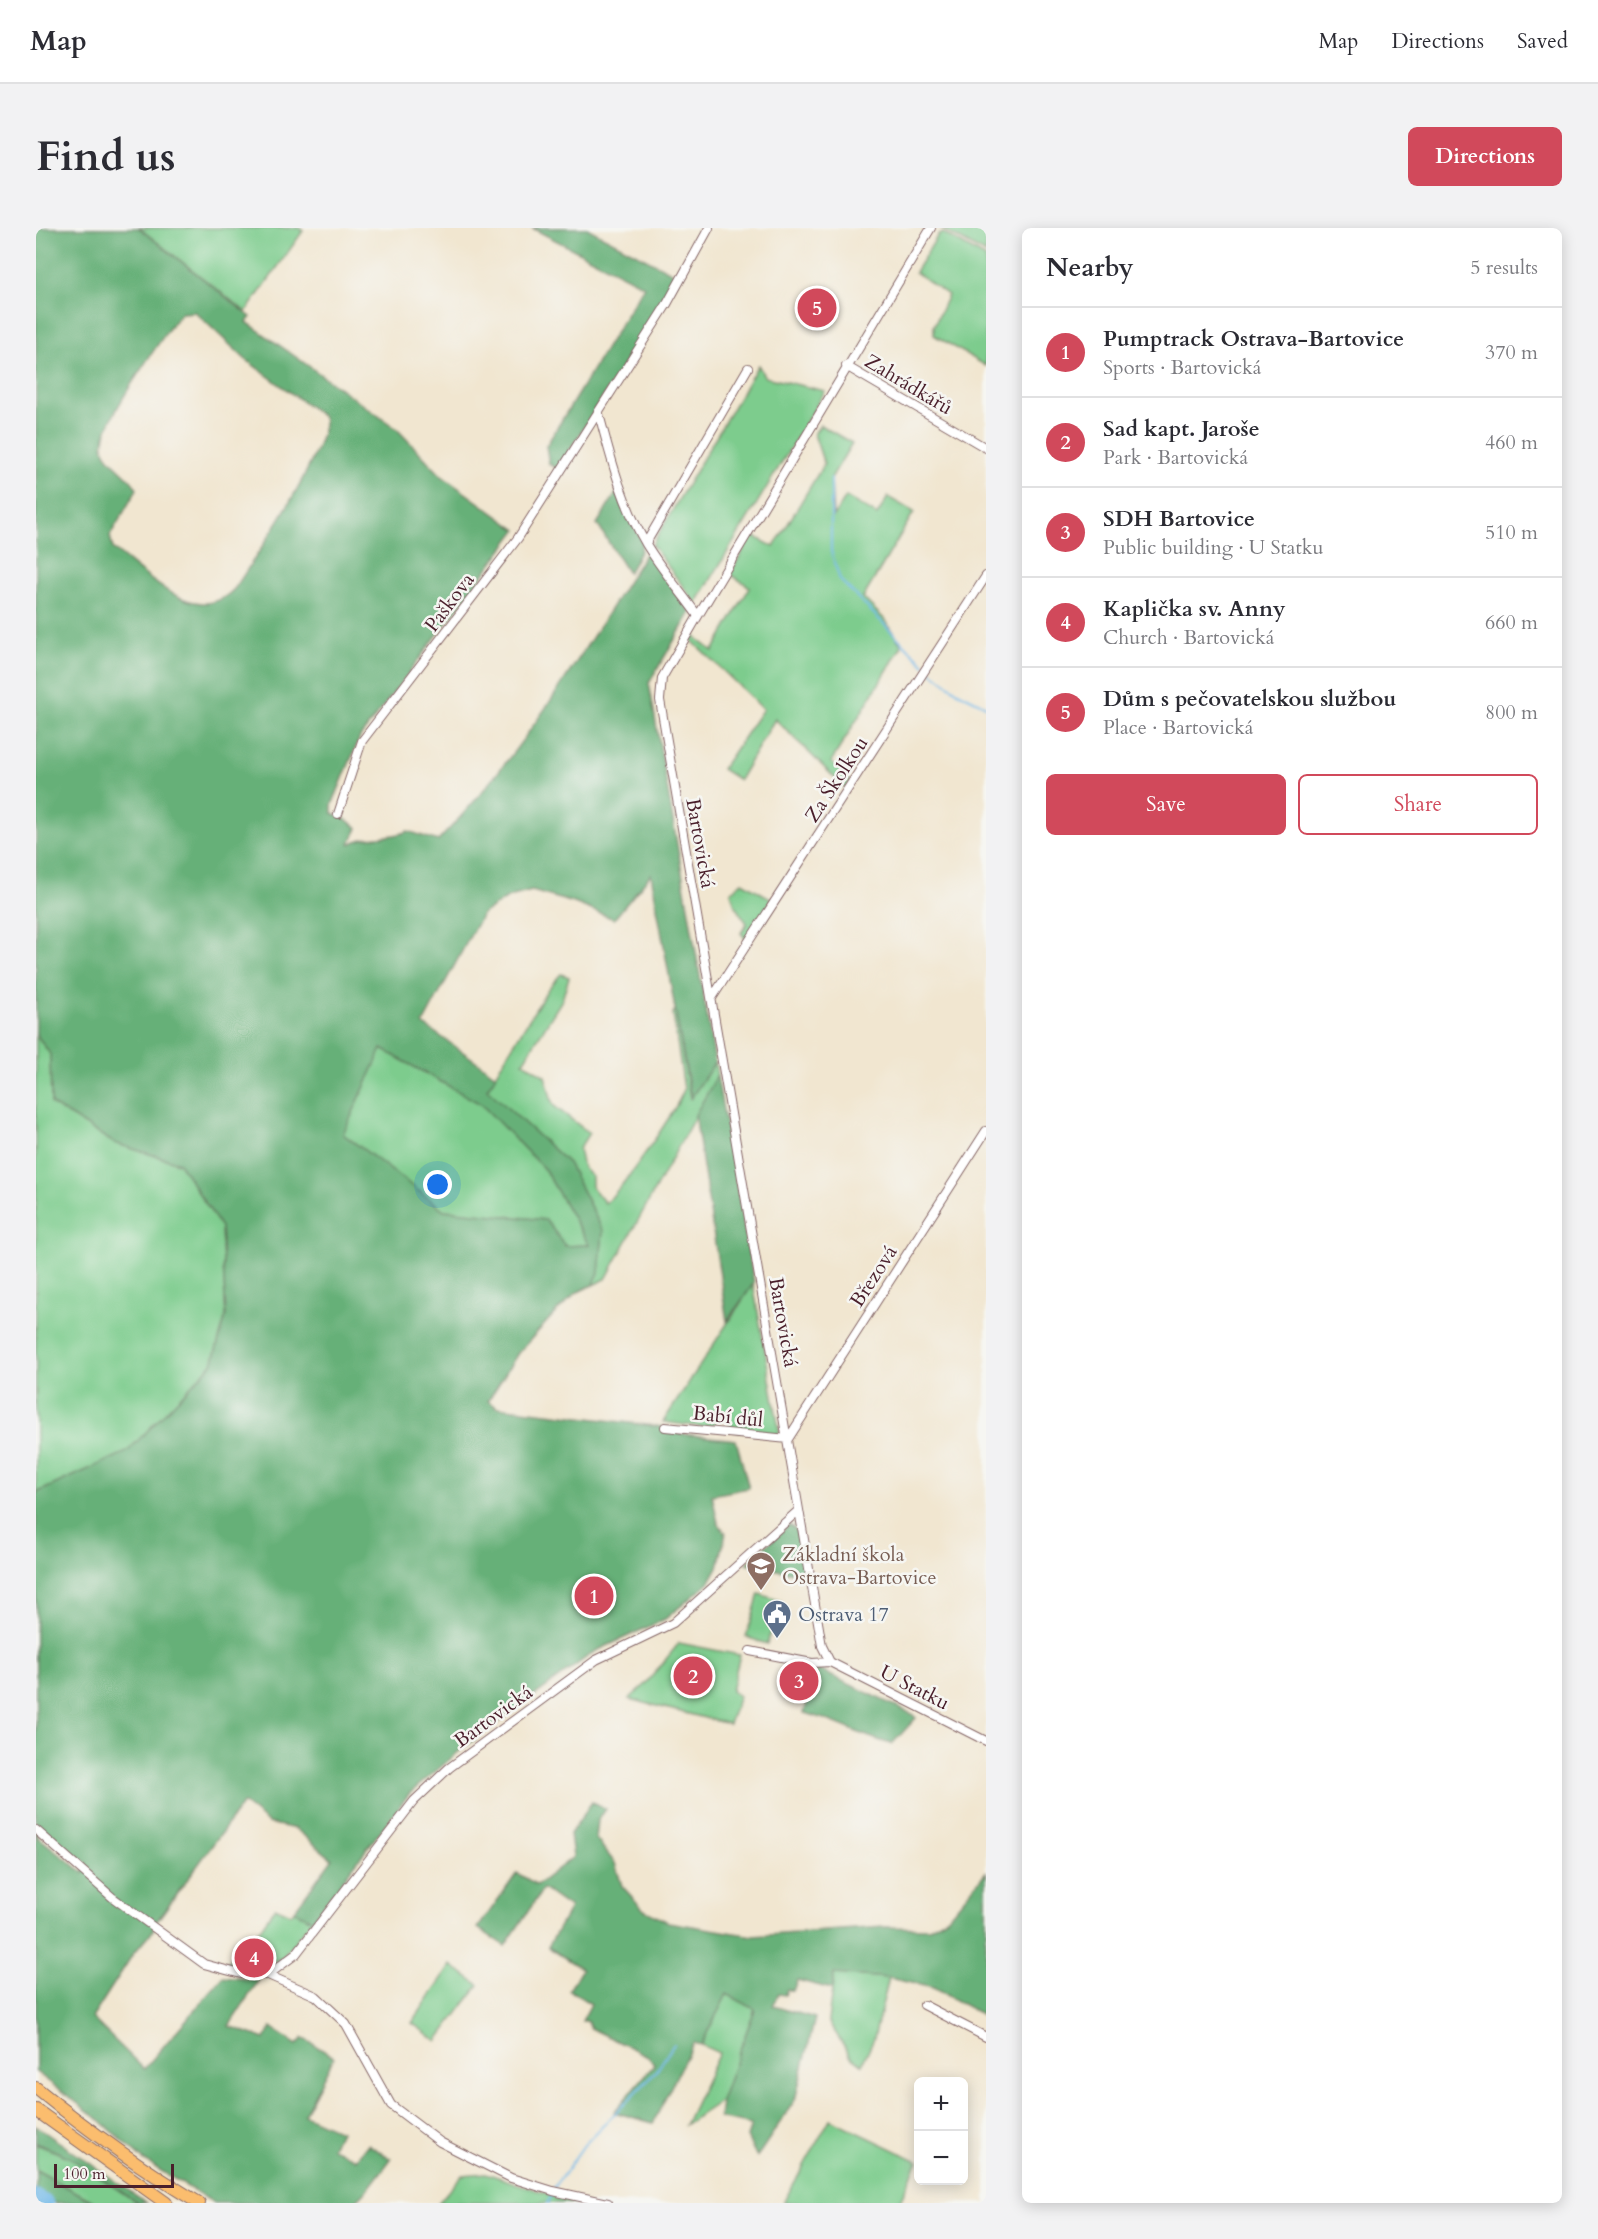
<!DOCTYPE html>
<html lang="en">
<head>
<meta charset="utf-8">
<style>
  :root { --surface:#fff; --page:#f2f2f3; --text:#2b2b33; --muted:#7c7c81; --line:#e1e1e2; --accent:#d1495b }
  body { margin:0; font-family:Cardo,serif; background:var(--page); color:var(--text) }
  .controls { position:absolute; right:18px; bottom:18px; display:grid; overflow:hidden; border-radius:9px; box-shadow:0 3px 15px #0003 }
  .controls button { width:54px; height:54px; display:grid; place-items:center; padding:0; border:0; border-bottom:2px solid var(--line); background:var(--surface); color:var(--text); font:30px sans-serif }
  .scale { position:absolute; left:18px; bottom:15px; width:120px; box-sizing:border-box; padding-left:6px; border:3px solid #4a1f2b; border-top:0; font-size:16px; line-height:21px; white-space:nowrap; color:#4a1f2b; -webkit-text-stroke:4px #f6f6f2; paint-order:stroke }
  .you { position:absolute; left:402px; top:957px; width:21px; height:21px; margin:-15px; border:4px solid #fff; border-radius:50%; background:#1a73e8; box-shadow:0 0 0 9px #1a73e833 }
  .badge { display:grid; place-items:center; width:39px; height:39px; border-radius:50%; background:var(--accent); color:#fff; font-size:20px; font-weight:700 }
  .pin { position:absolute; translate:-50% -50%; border:3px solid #fff; box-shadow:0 2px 6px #0006 }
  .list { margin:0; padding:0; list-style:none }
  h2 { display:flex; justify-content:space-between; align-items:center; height:78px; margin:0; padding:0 24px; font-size:26px }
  h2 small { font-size:20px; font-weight:400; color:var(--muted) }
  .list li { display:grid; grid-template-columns:39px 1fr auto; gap:18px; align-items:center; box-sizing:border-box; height:90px; padding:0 24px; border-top:2px solid var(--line) }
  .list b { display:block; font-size:22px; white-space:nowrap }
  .list p { margin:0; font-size:20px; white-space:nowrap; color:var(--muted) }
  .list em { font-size:20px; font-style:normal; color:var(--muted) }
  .actions { display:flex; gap:12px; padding:18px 24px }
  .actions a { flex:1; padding:14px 0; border:2px solid var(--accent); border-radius:9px; text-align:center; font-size:21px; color:var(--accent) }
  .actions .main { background:var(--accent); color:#fff }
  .map { position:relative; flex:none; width:950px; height:1975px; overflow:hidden; border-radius:9px }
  header { display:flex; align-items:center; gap:36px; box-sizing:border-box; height:84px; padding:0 30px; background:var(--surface); border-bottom:2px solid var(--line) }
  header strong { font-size:28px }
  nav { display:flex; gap:33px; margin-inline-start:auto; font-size:21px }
  .intro { display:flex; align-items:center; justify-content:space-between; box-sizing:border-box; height:144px; padding:0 36px }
  h1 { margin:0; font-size:42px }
  .button { padding:15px 27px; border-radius:9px; background:var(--accent); color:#fff; font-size:21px; font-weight:700 }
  main { display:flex; gap:36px; padding:0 36px }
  aside { flex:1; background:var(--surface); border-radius:9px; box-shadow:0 3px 15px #0003 }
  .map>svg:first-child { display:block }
  .green { fill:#7dcc8d; stroke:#64765c; stroke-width:1.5 }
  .forest { fill:#66b078; stroke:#586852; stroke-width:1.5; fill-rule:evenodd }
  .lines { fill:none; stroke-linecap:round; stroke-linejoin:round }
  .stream { stroke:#70b8e8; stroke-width:2 }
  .river { stroke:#70b8e8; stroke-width:15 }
  .minor-casing { stroke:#846565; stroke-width:10 }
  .highway-casing { stroke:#846565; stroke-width:14 }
  .minor { stroke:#fff; stroke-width:8 }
  .highway { stroke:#fbbd6e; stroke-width:12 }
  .labels { text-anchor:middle; stroke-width:5; stroke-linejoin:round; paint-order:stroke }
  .street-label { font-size:20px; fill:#4a1f2b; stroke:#f6f6f2 }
  .education-label { font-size:20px; fill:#785e54; stroke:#f6f6f2; text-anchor:start }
  .service-label { font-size:20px; fill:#4e5e75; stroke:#f6f6f2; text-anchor:start }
</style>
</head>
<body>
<header>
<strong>Map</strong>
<nav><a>Map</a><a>Directions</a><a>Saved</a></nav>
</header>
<div class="intro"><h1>Find us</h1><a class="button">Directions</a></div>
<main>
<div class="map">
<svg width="950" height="1975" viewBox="0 0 950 1975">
  <rect width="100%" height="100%" fill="#f6f6f2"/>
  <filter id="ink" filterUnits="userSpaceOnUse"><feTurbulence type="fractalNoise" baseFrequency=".0167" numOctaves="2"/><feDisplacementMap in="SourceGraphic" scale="12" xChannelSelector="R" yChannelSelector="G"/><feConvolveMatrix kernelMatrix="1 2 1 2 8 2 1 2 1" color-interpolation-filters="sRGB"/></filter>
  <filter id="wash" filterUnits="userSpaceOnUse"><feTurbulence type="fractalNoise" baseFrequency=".008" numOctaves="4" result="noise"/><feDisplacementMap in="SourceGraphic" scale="24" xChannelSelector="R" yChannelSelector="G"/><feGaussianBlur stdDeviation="1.35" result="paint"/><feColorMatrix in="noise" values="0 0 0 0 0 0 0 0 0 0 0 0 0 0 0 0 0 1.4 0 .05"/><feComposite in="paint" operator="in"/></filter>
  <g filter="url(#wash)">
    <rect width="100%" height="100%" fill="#f1e6d0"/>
    <path class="green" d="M103,0H263L267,3L210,84Z
      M904,0H950V26Z
      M907,5L950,30V138L898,107V98L912,67L879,44L902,7Z
      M722,137L729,149L789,163L660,376L616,317Z
      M784,197L816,215L795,250L797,289L810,269L841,287L852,269L878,284L827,370L848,391L866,418L795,534L814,553L809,560L739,491L703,552L686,541L727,481L655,412L658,408L677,423L714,359L694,346L716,307L738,319L788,236L778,206Z
      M706,654L736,671L710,712L705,705L711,695L699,678L695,664Z
      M525,746L533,749L526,772L487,834L509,848L517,877L553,905L543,921L547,940L556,949V959L569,975C585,963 643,879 648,861L637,786L639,782L654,870L679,834L681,848L570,1051L557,1057L563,1043L567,1003L532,935L450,861L512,761Z
      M0,806L14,826L15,876L78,915L143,935L185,999L190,1088L176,1136L91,1224L0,1265Z
      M346,821L445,876L509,942L553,1017L529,1018L509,992L408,982L307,906Z
      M717,1056L744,1207L699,1203L691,1192H682L674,1200L627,1194Z
      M723,1366L745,1373L731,1416L710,1409Z
      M643,1415L704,1427L695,1463L703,1468L693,1496L593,1471L608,1458Z
      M239,1679L255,1686L258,1683L276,1692L245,1731L219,1741L190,1737L213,1707L217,1711Z
      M415,1737L443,1757L401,1813L376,1795Z
      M798,1746L853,1750L838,1810L826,1836L814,1827L792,1793Z
      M691,1766L719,1781L685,1873L649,1897L683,1825L665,1817Z
      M794,1891L882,1933L863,1975H747Z
      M0,1916L33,1929L102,1975H60L0,1942Z
      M450,1945L524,1970L551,1975H402L426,1947Z"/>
    <path class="forest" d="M0,0H103L215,89L211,94L361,201L406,248L481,302L324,509L296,577V585L306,589L322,600L313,617C330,605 353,612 372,603L402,613C485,528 548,423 611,323L655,384L613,455L679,834L655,870L615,646L578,691L538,675L496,663L473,669L446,686L387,796L457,845L460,848L451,861L532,935L567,1003L563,1045L557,1057L542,1064L520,1084L482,1125L452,1173L461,1179L627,1199L628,1204L700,1212L713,1260L676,1267L682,1295L690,1305L682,1339L673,1355L629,1391L558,1424L426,1521L373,1566L276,1692L258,1683L296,1631L260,1601L232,1595L207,1575L121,1693L116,1704L97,1726L56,1790L108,1841L187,1749L223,1752L193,1798L229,1811L235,1800L261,1817L267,1810L298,1829L268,1887L304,1903L296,1920L320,1931L332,1916L355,1931L333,1960L318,1975H178L107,1932L65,1893L0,1844V1265L91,1224L176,1136L190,1088L185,999L143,935L78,915L15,876L14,826L0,806ZM159,84L209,131L286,188L288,193C288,228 221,327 199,360C161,402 109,345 77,321L74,308L101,261C94,246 74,237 68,222C60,201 122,117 136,96L146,85ZM346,821L445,876L509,942L553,1017L529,1018L510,992L408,982L307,906ZM6,1600L50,1636L48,1645L1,1608Z
      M496,0H551L643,48L522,241L513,236L510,218L608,58Z
      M581,264L606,314L605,322L592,345L561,296Z
      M681,848L718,1055L691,1093L659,887Z
      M753,1297L761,1302L768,1347L710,1336Z
      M781,1441L876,1486L880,1490L856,1516C825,1509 800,1492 768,1485Z
      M556,1574L570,1581L562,1592L560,1611L579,1635L586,1658L608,1682L632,1694L717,1708L849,1699L893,1700L911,1690L950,1644V1789L897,1760L853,1750L798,1746L796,1761L761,1752L757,1763L751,1761L749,1767L742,1766L737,1778L779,1790L759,1872L721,1929L711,1909L715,1897L683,1890L685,1873L719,1781L691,1766L665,1817L657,1815L617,1895L578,1884L618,1837L612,1828L554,1800L551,1793H546L555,1776L533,1762L546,1741L512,1719L534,1680L507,1661L469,1718L442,1700L481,1645L501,1657L537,1629L534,1606Z
      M0,1898L111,1975H102L33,1929L0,1915Z
      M0,1942L60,1975H0Z"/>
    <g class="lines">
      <path class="stream" d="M795,250V323L804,352L889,437
        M894,443L922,464L950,478
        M518,1960L548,1917L619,1845L638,1816
        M512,1975L516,1966"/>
      <path class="river" d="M0,1969L10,1975"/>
    </g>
  </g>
  <g filter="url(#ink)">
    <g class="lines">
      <g class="minor-casing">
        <path id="minor" d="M810,138L950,220
          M563,186C575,231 586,275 610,316C625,341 645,364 662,388
          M610,315L712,140
          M302,586L326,513L482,310L631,76L673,0
          M676,770L950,348
          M629,1199L752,1211L950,903
          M763,1282L786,1418L794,1434L950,1513
          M714,1423L776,1435L794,1434
          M0,1602L76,1669L168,1736L205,1746L232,1747L280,1768L310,1796L355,1877L404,1914L475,1950L517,1963L572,1975
          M232,1747L260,1726L378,1573L413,1540L560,1432L637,1395L763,1282L624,472L626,450L662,388L895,0
          M888,1777L950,1809"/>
      </g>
      <g class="highway-casing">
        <path id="highway" d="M0,1860C52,1902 106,1941 163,1975
          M0,1882L130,1975"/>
      </g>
      <use href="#minor" class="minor"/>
      <use href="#highway" class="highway"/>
    </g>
  </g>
  <defs>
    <g id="school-pin" transform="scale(1.5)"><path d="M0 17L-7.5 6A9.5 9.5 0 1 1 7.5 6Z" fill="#8d6e63" stroke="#f6f6f2"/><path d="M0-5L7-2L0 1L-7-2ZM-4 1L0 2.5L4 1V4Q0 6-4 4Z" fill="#fff"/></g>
    <g id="civic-pin" transform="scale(1.5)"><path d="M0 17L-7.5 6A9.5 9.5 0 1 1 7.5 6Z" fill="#5c6f8a" stroke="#f6f6f2"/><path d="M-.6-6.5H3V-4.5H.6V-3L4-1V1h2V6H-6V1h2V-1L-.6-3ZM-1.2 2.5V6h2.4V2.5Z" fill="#fff"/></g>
  </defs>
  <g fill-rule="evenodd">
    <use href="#school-pin" x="725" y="1338"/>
    <use href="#civic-pin" x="741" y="1386"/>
  </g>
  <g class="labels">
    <g class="street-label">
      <text transform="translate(873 156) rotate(31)" y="7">Zahrádkářů</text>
      <text transform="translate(413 374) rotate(-53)" y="7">Paškova</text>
      <text transform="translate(800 551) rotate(-57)" y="7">Za Školkou</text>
      <text transform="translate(665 615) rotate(80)" y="7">Bartovická</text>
      <text transform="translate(837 1048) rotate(-57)" y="7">Březová</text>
      <text transform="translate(748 1094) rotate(80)" y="7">Bartovická</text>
      <text transform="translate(692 1188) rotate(6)" y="7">Babí důl</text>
      <text transform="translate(879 1459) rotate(27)" y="7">U Statku</text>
      <text transform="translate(457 1488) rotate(-36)" y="7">Bartovická</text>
    </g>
    <g class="education-label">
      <text x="746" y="1333">Základní škola<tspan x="746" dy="23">Ostrava-Bartovice</tspan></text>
    </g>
    <g class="service-label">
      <text x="762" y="1393">Ostrava 17</text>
    </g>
  </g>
</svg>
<div class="controls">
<button>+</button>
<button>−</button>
</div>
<div class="scale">100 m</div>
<div class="you"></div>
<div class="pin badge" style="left:558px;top:1368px">1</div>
<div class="pin badge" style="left:657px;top:1448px">2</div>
<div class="pin badge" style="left:763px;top:1453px">3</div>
<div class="pin badge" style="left:218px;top:1730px">4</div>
<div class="pin badge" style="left:781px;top:80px">5</div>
</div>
<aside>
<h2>Nearby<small>5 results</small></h2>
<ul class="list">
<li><span class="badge">1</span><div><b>Pumptrack Ostrava-Bartovice</b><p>Sports · Bartovická</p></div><em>370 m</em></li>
<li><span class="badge">2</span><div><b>Sad kapt. Jaroše</b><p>Park · Bartovická</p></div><em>460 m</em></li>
<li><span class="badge">3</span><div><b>SDH Bartovice</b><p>Public building · U Statku</p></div><em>510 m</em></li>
<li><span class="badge">4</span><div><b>Kaplička sv. Anny</b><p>Church · Bartovická</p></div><em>660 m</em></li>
<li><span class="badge">5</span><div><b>Dům s pečovatelskou službou</b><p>Place · Bartovická</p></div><em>800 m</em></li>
</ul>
<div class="actions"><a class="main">Save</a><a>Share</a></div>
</aside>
</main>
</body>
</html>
